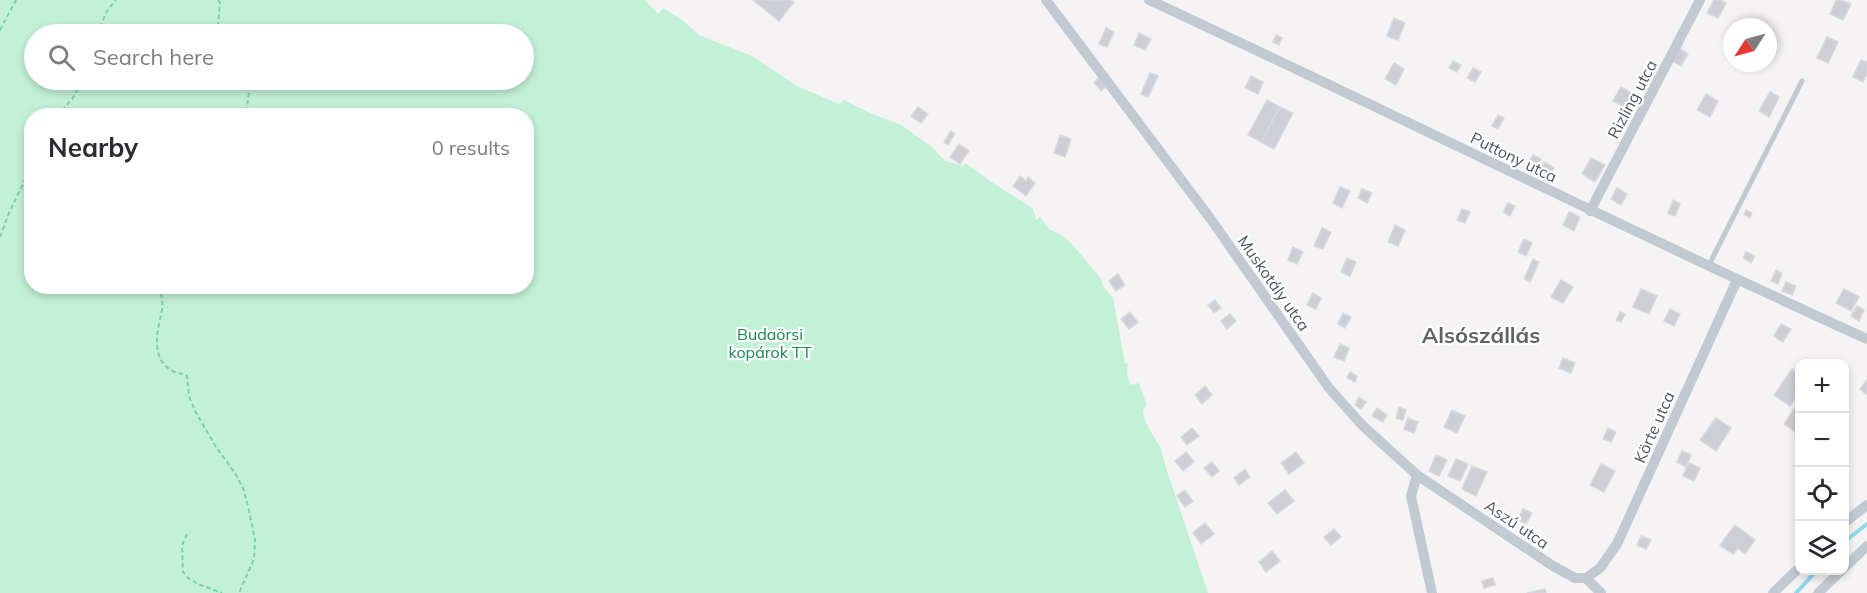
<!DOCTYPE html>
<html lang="en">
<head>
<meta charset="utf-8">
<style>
  :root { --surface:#fff; --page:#f2f2f3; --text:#2b2b33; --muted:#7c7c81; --line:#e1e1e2 }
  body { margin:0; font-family:Mulish,sans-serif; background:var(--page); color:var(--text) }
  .controls { position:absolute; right:18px; bottom:18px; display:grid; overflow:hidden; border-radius:12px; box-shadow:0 3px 9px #0003 }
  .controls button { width:54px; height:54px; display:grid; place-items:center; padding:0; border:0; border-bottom:2px solid var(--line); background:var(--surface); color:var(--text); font:30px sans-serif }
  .compass { position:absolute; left:1723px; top:18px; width:54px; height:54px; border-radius:50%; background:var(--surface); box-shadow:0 3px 9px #0003; rotate:234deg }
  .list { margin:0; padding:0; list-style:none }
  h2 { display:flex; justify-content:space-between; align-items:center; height:78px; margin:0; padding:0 24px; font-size:26px }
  h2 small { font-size:20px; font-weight:400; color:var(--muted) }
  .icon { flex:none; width:33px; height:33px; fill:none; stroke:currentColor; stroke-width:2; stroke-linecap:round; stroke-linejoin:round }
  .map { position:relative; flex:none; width:1867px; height:593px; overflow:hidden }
  .search { position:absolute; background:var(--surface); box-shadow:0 3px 9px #0003; left:24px; top:24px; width:510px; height:66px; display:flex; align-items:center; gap:15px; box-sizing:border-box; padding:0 21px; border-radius:33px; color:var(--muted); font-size:22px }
  .panel { position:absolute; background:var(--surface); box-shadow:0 3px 9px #0003; left:24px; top:108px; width:510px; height:186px; border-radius:24px }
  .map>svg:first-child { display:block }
  .green { fill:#c3f1d5; fill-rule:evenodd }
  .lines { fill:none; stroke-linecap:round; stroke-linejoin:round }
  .stream { stroke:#90daee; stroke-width:4 }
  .building { fill:#cdcfd5; stroke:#d7d9de; stroke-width:1.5 }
  .path { stroke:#7ad0a6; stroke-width:2; stroke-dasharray:4.5 3; stroke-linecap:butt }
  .lane { stroke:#c1cad2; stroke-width:5 }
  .street { stroke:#c1cad2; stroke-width:10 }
  .labels { text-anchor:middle; stroke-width:4.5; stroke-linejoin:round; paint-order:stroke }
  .street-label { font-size:16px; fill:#4a5661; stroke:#fff }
  .park-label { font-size:16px; fill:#17864f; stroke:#fff }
  .district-label { font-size:22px; font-weight:bold; fill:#5f6368; stroke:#fff }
</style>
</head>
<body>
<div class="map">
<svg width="1867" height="593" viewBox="0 0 1867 593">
  <rect width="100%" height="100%" fill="#f5f3f3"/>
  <path class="green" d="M0,0H645L658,14L663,8L682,20L699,35L752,56L797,86L839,104L844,100L870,113L901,125L931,146L945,161L963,166L965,163L990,181L1032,208L1035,214V219L1037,220L1040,217L1049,229L1065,237L1078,251L1101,279L1103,286L1113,298L1125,364L1128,363C1127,371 1126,378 1132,385L1139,383L1147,405L1143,410C1143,422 1153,435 1159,445C1162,450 1164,461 1166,468L1208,593H0ZM34,34H524V80H34ZM32,116H526V286H32Z"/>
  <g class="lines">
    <path class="stream" d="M1844,542L1867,524
      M1796,593L1817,570"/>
  </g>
  <path class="building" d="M753,0H791L794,2L779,21Z
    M1714,0H1720L1726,3L1718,18L1707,13Z
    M1836,0H1841L1851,4L1843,20L1830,14Z
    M1394,18L1405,23L1398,40L1387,36Z
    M1106,28L1114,32L1107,47L1099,44Z
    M1139,33L1151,39L1145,50L1134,45Z
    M1276,35L1282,38L1279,45L1273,42Z
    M1827,37L1838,42L1828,63L1817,58Z
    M1679,48L1688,54L1681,66L1672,61Z
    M1861,60L1867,62V74L1863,82L1853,77Z
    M1453,61L1461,65L1457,72L1449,68Z
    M1394,63L1404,69L1396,85L1385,79Z
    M1473,68L1481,72L1475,82L1467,78Z
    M1150,73L1158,76L1148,97L1141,94Z
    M1251,76L1263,82L1258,94L1245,88Z
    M1099,78L1106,87L1101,91L1094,82Z
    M1621,87L1632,93L1625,107L1613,101Z
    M1770,92L1779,97L1769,117L1759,111Z
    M1706,94L1718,101L1710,117L1697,110Z
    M1267,100L1280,107L1261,142L1248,135Z
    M918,107L928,114L921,123L911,116Z
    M1280,107L1293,113L1274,149L1261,142Z
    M1498,115L1504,118L1498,129L1492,126Z
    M951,131L955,134L948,145L944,142Z
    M1060,135L1071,139L1065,157L1054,153Z
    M959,144L969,151L960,164L950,157Z
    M1533,155L1541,159L1537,166L1529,162Z
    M1591,158L1605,165L1595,182L1582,174Z
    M1544,162L1554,168L1549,178L1539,173Z
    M1020,176L1026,181L1028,177L1035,183L1026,196L1013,186Z
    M1340,187L1350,191L1342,208L1333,203Z
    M1617,188L1627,194L1621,205L1611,199Z
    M1362,189L1372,193L1367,203L1358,198Z
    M1673,200L1680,204L1675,216L1668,213Z
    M1508,203L1515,206L1510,216L1503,212Z
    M1462,209L1470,212L1465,223L1457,220Z
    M1746,210L1752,213L1750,218L1744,214Z
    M1569,212L1580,217L1574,231L1563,225Z
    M1395,225L1405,230L1398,246L1388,242Z
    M1322,228L1331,232L1323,249L1314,246Z
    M1524,239L1532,243L1526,256L1518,252Z
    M1293,247L1303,252L1297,264L1288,260Z
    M1746,252L1755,256L1751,263L1743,258Z
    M1347,258L1356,262L1350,276L1341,272Z
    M1533,259L1539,262L1530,282L1524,279Z
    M1776,270L1782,273L1778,284L1771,281Z
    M1118,274L1125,285L1116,291L1109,281Z
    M1561,280L1573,287L1563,303L1551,297Z
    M1786,282L1796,286L1792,295L1782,291Z
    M1641,289L1657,296L1649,314L1633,307Z
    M1844,289L1859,297L1851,311L1836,303Z
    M1313,293L1321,298L1316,309L1307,305Z
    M1215,300L1221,308L1214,313L1208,305Z
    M1857,306L1864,310L1859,321L1851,316Z
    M1670,309L1680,314L1674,326L1664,321Z
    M1130,312L1138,322L1129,329L1121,319Z
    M1620,312L1625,314L1621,322L1616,320Z
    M1343,313L1351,317L1345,328L1338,324Z
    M1230,314L1236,321L1227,329L1221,321Z
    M1781,324L1791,329L1783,342L1774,336Z
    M1340,344L1349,348L1344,361L1334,357Z
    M1563,358L1575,363L1571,373L1559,368Z
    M1792,369L1800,374V397L1798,396L1790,406L1774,395Z
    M1350,372L1357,376L1355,382L1347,378Z
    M1867,380V395L1860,389Z
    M1205,386L1212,395L1202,404L1195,395Z
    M1359,397L1366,402L1361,409L1355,405Z
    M1800,400V432L1798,434L1784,424Z
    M1399,407L1406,410L1403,420L1396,418Z
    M1377,408L1387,415L1383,422L1372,416Z
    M1452,410L1465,416L1457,433L1444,427Z
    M1408,418L1418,422L1414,433L1404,429Z
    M1716,418L1731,428L1716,451L1700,440Z
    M1192,428L1199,436L1187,445L1181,437Z
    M1608,428L1616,432L1611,442L1603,439Z
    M1682,451L1691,455L1686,467L1677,462Z
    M1186,452L1194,462L1183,471L1175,461Z
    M1296,452L1304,463L1289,474L1281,463Z
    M1436,455L1447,460L1439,476L1429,471Z
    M1456,459L1468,464L1460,481L1448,476Z
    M1212,462L1219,471L1212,477L1204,468Z
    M1689,463L1700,468L1694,481L1683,476Z
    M1601,464L1615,471L1604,492L1590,485Z
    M1472,466L1487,472L1476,496L1462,489Z
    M1245,469L1250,477L1239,485L1234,478Z
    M1185,490L1193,501L1185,507L1177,496Z
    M1285,490L1294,501L1277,514L1268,503Z
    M1523,509L1532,513L1526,524L1518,520Z
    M1205,523L1214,534L1201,544L1193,533Z
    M1735,525L1755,540L1745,554L1738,548L1733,554L1720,545Z
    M1334,529L1341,537L1331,545L1324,537Z
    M1641,536L1651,540L1646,549L1637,545Z
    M1272,551L1280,561L1266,572L1259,562Z
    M1493,578L1495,585L1484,588L1482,581Z
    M1545,589L1546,593H1527Z"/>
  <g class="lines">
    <path class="path" d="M0,30L16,0
      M97,34L107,11L116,0
      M217,34L220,3L218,0
      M243,80V84L249,91L246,116
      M57,116L72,99L84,80
      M0,237L9,213L32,165
      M162,286C159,295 164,301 162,310C158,330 150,354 169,369C174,373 181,373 187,376L189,396L195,411L216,447L235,473L243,488L248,506L255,540L254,559L239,593
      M187,534L182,545L183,572L188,578L198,584L222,593"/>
    <path class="lane" d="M1709,265L1802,81"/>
    <path class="street" d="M1046,0L1210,218L1329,388L1363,426L1417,475L1553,566L1575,578H1586
      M1149,0C1389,111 1626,230 1867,339
      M1590,211L1700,0
      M1417,475L1411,496L1432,593
      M1844,523L1867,505
      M1844,568L1867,546
      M1586,578L1600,568L1617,544L1737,280
      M1586,578L1601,593
      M1773,593L1800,567
      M1818,593L1842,570"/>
  </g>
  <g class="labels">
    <g class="street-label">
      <text transform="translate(1632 99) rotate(-62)" y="6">Rizling utca</text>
      <text transform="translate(1514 157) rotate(26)" y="6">Puttony utca</text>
      <text transform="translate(1274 283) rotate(55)" y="6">Muskotály utca</text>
      <text transform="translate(1654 427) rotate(-66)" y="6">Körte utca</text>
      <text transform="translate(1517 524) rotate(34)" y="6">Aszú utca</text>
    </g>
    <g class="park-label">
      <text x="770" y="340">Budaörsi<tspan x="770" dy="18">kopárok TT</tspan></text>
    </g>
    <g class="district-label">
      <text x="1481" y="343">Alsószállás</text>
    </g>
  </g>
</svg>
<div class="controls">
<button>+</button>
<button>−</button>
<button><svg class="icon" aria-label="locate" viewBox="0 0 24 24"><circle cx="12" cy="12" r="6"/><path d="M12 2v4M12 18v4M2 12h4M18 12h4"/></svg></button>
<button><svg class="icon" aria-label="layers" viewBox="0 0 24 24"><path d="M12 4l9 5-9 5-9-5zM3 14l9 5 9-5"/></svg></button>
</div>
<svg class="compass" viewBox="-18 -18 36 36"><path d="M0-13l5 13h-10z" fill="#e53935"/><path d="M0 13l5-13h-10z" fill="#7c7c81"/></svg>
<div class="search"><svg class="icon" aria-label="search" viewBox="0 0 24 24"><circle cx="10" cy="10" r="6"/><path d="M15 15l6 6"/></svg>Search here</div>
<section class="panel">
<h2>Nearby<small>0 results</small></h2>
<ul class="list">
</ul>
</section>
</div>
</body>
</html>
